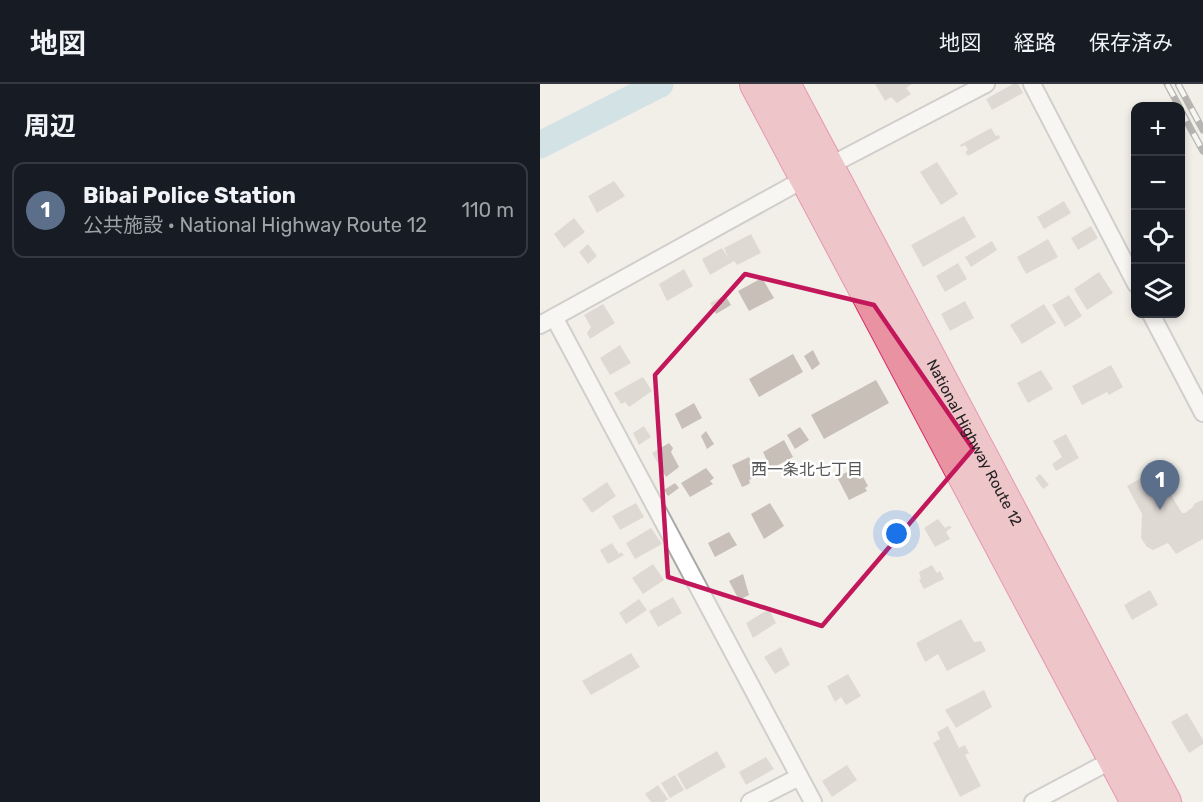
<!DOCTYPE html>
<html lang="ja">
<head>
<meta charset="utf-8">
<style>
  :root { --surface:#171b24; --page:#20242c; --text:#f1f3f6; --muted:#9ea1a6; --line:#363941; --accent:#d40000 }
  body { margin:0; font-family:Rubik,"Noto Sans JP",sans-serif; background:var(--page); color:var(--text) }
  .controls { position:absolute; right:18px; top:18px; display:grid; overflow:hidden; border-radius:12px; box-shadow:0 3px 9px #0003 }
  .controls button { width:54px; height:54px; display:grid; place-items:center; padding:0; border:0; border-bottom:2px solid var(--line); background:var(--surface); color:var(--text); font:30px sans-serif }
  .you { position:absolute; left:357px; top:450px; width:21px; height:21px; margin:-15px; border:4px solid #fff; border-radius:50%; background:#1a73e8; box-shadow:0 0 0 9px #1a73e833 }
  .badge { display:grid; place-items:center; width:39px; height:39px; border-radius:50%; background:var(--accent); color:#fff; font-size:20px; font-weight:700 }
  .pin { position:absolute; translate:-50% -50px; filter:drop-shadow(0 2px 3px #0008) }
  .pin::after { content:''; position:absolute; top:32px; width:21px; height:18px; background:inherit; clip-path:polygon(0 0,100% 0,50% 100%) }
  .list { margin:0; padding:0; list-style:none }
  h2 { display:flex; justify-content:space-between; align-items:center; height:78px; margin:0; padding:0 24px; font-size:26px }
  h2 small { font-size:20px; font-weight:400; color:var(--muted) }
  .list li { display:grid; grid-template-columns:39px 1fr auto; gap:18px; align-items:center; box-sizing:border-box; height:96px; margin:0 12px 12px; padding:0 12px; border:2px solid var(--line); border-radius:12px }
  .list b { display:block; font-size:22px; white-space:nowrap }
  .list p { margin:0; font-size:20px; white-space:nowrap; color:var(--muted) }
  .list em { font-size:20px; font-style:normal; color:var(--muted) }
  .icon { flex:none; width:33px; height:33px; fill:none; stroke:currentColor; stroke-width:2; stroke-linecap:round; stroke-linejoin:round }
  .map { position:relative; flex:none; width:663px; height:718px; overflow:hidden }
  header { display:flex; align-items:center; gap:36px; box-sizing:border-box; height:84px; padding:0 30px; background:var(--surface); border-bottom:2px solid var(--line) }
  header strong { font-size:28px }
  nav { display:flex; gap:33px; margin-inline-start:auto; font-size:21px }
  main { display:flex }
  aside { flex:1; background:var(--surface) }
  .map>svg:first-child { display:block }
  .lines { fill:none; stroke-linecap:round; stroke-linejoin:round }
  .river { stroke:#aad3df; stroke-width:27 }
  .building { fill:#c7bfb8 }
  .street-casing { stroke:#a9a9a9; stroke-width:20 }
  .highway-casing { stroke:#dc2a67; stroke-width:34 }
  .street { stroke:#fff; stroke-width:16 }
  .highway { stroke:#e892a2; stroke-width:32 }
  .rail-casing { stroke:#707070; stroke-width:7 }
  .rail { stroke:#fff; stroke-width:4.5; stroke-dasharray:14; stroke-linecap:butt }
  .marked { fill:none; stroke:#c2185b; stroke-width:4.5; stroke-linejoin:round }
  .labels { text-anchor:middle; stroke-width:5; stroke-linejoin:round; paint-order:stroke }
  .street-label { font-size:15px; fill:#222; stroke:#fff }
  .neighbourhood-label { font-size:16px; fill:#555; stroke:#fff }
</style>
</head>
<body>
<header>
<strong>地図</strong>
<nav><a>地図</a><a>経路</a><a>保存済み</a></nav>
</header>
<main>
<aside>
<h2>周辺<small></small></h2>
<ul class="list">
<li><span class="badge" style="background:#5c6f8a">1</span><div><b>Bibai Police Station</b><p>公共施設 · National Highway Route 12</p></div><em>110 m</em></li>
</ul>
</aside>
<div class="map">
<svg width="663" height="718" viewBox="0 0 663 718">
  <rect width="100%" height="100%" fill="#f2efe9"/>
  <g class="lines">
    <path class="river" d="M0,61L120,0"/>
  </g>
  <path class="building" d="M335,0H372L366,4L371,10L357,19L351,13L345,17Z
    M473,0H478L483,9L452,26L446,15Z
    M451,44L456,52L459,51L460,54L428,72L425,68L428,66L425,61L421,63L420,61Z
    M397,78L418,110L401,121L380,88Z
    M74,97L85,112L57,129L48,112Z
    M524,117L531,129L504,145L497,133Z
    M424,132L436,153L383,183L371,161Z
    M34,134L45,148L24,164L14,150Z
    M551,142L558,154L538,166L531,154Z
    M211,150L221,169L197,181L194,177L170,191L162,175L182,164L189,175L184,164Z
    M508,155L518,173L486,190L477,173Z
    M452,157L457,166L431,183L425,173Z
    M48,160L57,172L48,180L39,168Z
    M418,179L427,195L405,208L396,192Z
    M144,185L153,202L127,217L119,200Z
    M559,188L573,209L547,226L534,205Z
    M222,194L234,214L209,227L198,207Z
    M185,211L191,221L176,230L170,219Z
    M529,211L542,232L525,243L512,221Z
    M425,217L434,234L410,247L401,230Z
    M63,220L75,239L50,255L47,249L51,243L44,231Z
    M504,220L516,239L482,260L470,241Z
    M80,261L91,279L70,291L60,274Z
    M273,266L280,280L272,286L264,272Z
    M253,270L263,288L219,313L209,295Z
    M571,281L583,303L569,311L567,308L542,321L532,302Z
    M501,286L513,305L488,319L477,299Z
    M103,293L112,307L89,323L85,318L81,320L74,309Z
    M336,296L349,319L284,355L271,331Z
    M154,319L162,334L142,345L135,330Z
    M104,342L111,353L99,361L93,349Z
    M260,343L269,356L255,365L247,351Z
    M166,347L174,360L167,365L161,352Z
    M526,350L539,374L516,387L512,380L522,373L513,357Z
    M244,356L253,373L231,385L223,368Z
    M129,359L133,364L131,368L139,383L126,393L112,369Z
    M209,373L217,392L209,396L210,399L207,401L202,403L192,381Z
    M166,384L174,394L170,397L173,400L150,413L141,399Z
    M617,385L625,394H628L630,399L628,401V406L642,429H645L653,423L654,420L662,416L663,418V455L636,470L628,459L613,466L607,463L601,454L602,430L587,402Z
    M311,386L316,394L322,391L328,402L325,404L327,407L309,416L297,393Z
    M500,390L509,401L503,405L495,394Z
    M67,398L76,412L52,429L42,415Z
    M135,399L139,404L128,412L124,406Z
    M96,419L104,433L80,446L72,432Z
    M230,419L244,442L224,455L211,430Z
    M398,435L405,444L408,442L412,443L406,448L410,455L395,463L384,444Z
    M111,444L122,460L95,475L86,459Z
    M189,448L197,461L175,473L168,459Z
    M72,459L79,470L81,468L84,471L68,480L60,466Z
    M113,480L124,496L103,510L92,494Z
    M392,481L397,489L400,487L404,495L384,505L379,496L381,495L379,488Z
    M203,490L209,511L199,516L189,497Z
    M610,506L618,521L592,536L584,521Z
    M133,513L142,529L118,543L109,527Z
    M99,515L107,526L86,540L79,529Z
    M229,525L236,539L213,554L206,539Z
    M421,535L434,558L441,557L446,567L407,587L398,570L385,578L376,559Z
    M241,563L250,581L235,590L224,573Z
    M91,569L100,583L51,611L42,597Z
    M308,590L321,612L306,621L301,613L295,618L287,602Z
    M444,606L452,623L416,644L405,626Z
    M647,629L663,656V660L649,669L631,638Z
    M408,642L419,664L425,661L429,669L425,671L441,702L420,713L393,659L400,655L397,648Z
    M177,667L186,683L146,706L137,690Z
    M226,673L234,685L206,701L199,688Z
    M307,681L317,696L292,713L282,697Z
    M135,691L144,706L130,714L121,699Z
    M118,701L128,715L124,718H111L105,710Z"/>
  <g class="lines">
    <g class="street-casing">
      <path id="street" d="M492,0L596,200
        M611,230L663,329
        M14,233L273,718
        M0,241L266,94L446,0
        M210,718L259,693
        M493,718L574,675"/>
    </g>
    <g class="highway-casing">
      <g id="highway">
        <path d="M216,0L597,718"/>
        <path id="s1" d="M244,0L625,718"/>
      </g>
    </g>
    <use href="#street" class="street"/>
    <use href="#highway" class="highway"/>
    <g class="rail-casing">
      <path id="rail" d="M627,0L639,22
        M638,0L663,46
        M640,25L663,67"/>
    </g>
    <use href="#rail" class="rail"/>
  </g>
  <path d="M0 0H663V718H0ZM205,190L334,221L433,365L282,542L128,493L115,291Z" fill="#f2efe9" fill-opacity=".55" fill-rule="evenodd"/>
  <path class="marked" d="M205,190L334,221L433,365L282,542L128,493L115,291Z"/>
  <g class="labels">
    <g class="street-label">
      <text dy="5" stroke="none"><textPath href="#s1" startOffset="406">National Highway Route 12</textPath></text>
    </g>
    <g class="neighbourhood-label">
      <text x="267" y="391">西一条北七丁目</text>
    </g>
  </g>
</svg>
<div class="controls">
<button>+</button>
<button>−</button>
<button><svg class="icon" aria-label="locate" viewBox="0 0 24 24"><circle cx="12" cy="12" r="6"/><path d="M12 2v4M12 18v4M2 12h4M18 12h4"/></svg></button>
<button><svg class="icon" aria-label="layers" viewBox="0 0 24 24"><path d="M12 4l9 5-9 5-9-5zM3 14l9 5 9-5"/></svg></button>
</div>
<div class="you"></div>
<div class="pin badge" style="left:620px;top:426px;background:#5c6f8a">1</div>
</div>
</main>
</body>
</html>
